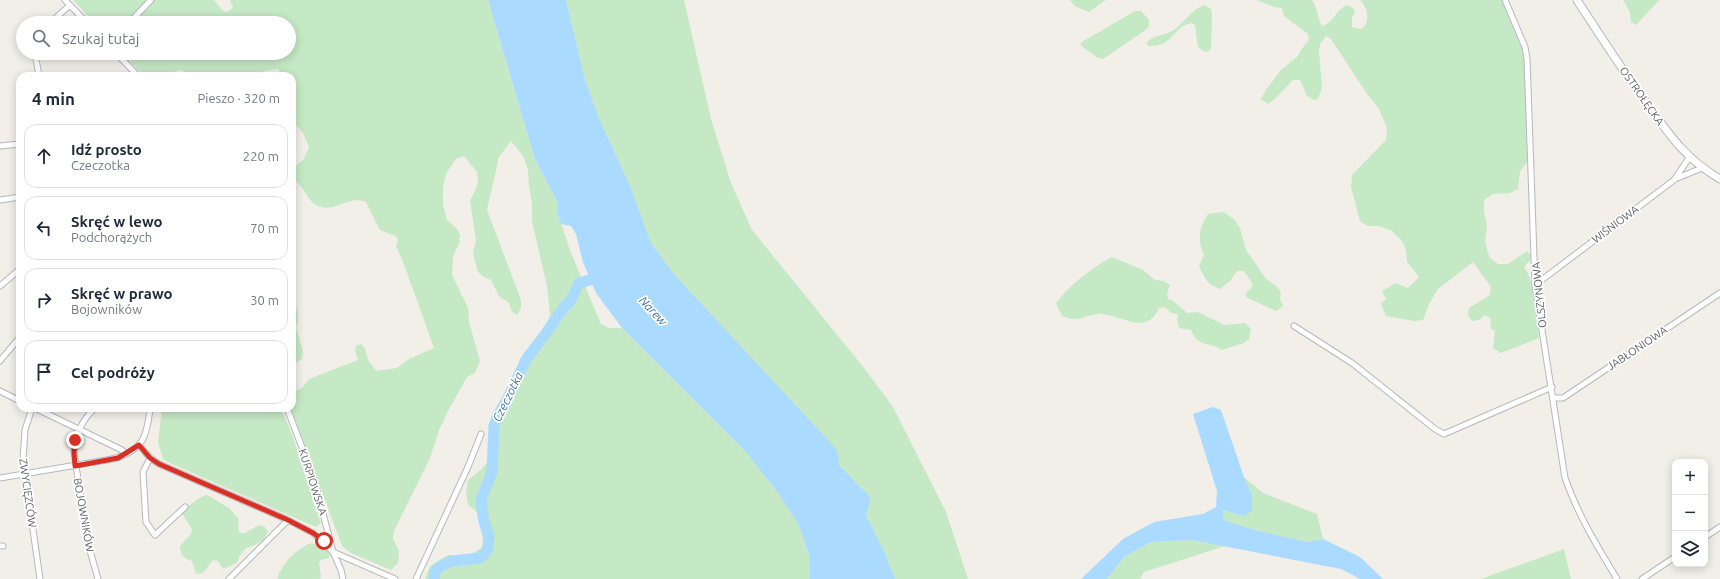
<!DOCTYPE html>
<html lang="pl">
<head>
<meta charset="utf-8">
<style>
  :root { --surface:#fff; --page:#f2f2f3; --text:#1f2937; --muted:#747a83; --line:#e0e1e3 }
  body { margin:0; font-family:Ubuntu,sans-serif; background:var(--page); color:var(--text) }
  .controls { position:absolute; right:12px; bottom:12px; display:grid; overflow:hidden; border-radius:8px; box-shadow:0 2px 10px #0003 }
  .controls button { width:36px; height:36px; display:grid; place-items:center; padding:0; border:0; border-bottom:1px solid var(--line); background:var(--surface); color:var(--text); font:20px sans-serif }
  .stop { position:absolute; width:12px; height:12px; margin:-9px; border:3px solid #d93025; border-radius:50%; background:#fff }
  .stop.end { background:#d93025; border-color:#fff; box-shadow:0 1px 4px #0008 }
  .list { margin:0; padding:0; list-style:none }
  h2 { display:flex; justify-content:space-between; align-items:center; height:52px; margin:0; padding:0 16px; font-size:17px }
  h2 small { font-size:13px; font-weight:400; color:var(--muted) }
  .list li { display:grid; grid-template-columns:26px 1fr auto; gap:12px; align-items:center; box-sizing:border-box; height:64px; margin:0 8px 8px; padding:0 8px; border:1px solid var(--line); border-radius:12px }
  .list b { display:block; font-size:15px; white-space:nowrap }
  .list p { margin:0; font-size:13px; white-space:nowrap; color:var(--muted) }
  .list em { font-size:13px; font-style:normal; color:var(--muted) }
  .icon { flex:none; width:22px; height:22px; fill:none; stroke:currentColor; stroke-width:2; stroke-linecap:round; stroke-linejoin:round }
  .map { position:relative; flex:none; width:1720px; height:579px; overflow:hidden }
  .search { position:absolute; background:var(--surface); box-shadow:0 2px 10px #0003; left:16px; top:16px; width:280px; height:44px; display:flex; align-items:center; gap:10px; box-sizing:border-box; padding:0 14px; border-radius:22px; color:var(--muted); font-size:15px }
  .panel { position:absolute; background:var(--surface); box-shadow:0 2px 10px #0003; left:16px; top:72px; width:280px; height:340px; border-radius:12px }
  .map>svg:first-child { display:block }
  .green { fill:#c5e8c5 }
  .water { fill:#aadaff }
  .lines { fill:none; stroke-linecap:round; stroke-linejoin:round }
  .river { stroke:#aadaff; stroke-width:11 }
  .minor-casing { stroke:#b5b8bc; stroke-width:7 }
  .tertiary-casing { stroke:#b5b8bc; stroke-width:9 }
  .minor { stroke:#fff; stroke-width:5 }
  .tertiary { stroke:#fff; stroke-width:7 }
  .route { stroke:#d93025; stroke-width:5 }
  .labels { text-anchor:middle; stroke-width:3.5; stroke-linejoin:round; paint-order:stroke }
  .street-label { font-size:11px; fill:#5f6368; stroke:#fff }
  .water-label { font-size:12px; font-style:italic; fill:#4174aa; stroke:#fff }
</style>
</head>
<body>
<div class="map">
<svg width="1720" height="579" viewBox="0 0 1720 579">
  <rect width="100%" height="100%" fill="#f1efe8"/>
  <path class="green" d="M73,0H148L125,23H95Z
    M155,0H214L224,12L229,11L233,7L230,0H488L535,159L558,203L557,212L571,253L601,324L609,328H622L746,452L778,493L799,525L809,555L810,579H425L430,566L448,555H469L482,548C485,536 478,524 477,512L468,505L466,492L468,480L482,469L489,460L491,421L518,373L520,360L545,327L550,315L547,286L532,221V204L529,185L528,170L523,156L511,141L499,157L487,210L521,300V308L517,315L512,312L509,303L499,296L491,280L484,277L478,272L473,253L476,240L470,201L478,184L477,172L464,156L456,159L447,172L443,186V205L447,220L457,229L460,235L459,244L453,256L452,275L468,308L469,322L480,361L475,373L467,377L449,409L439,430L430,458L394,531L393,539L399,551L398,563L391,570L351,553L342,546L291,408L292,392L301,389L309,379L358,360L355,350L356,346L361,344L365,348L368,360L376,371L397,368L409,359L434,348L402,259L396,247L398,240L396,236L380,230L366,202C348,195 336,213 318,206C305,200 305,183 292,181V169L303,160L309,147L303,133L297,126L292,128V76H283L278,69L260,72L251,76H189L182,70L174,72L169,76H145L123,55V53H289V23H131Z
    M566,0H684L711,119L731,183L752,230L864,368L893,407L946,512L968,579H895L885,553L866,515L869,505L861,487L850,477L840,466L836,450L674,274L651,243L631,188L598,116L585,79Z
    M1070,0H1106L1089,12L1075,6Z
    M1257,0H1312C1318,8 1318,21 1322,26C1335,22 1335,10 1347,5L1353,8L1355,12L1352,18V27L1361,29C1371,23 1368,7 1360,0H1502L1523,48L1525,59L1528,161L1520,171L1518,189L1510,193L1493,194L1484,200V212L1487,226L1485,241L1487,250L1490,258L1498,264H1508L1527,251L1531,256L1530,261L1526,264L1524,268C1535,278 1537,322 1539,338L1501,353L1493,348L1495,331L1491,329L1490,318L1485,315L1479,320L1472,321L1468,315L1469,308L1490,295L1491,287L1473,262L1438,289L1429,304L1423,320L1414,321L1386,316L1381,304L1386,299L1382,291L1396,283L1408,288L1419,277L1407,262L1406,250L1402,241L1392,231L1379,226H1368L1360,221L1351,187L1352,175L1386,140L1387,128L1379,109L1367,94L1331,39L1326,36L1320,44L1319,52L1322,87L1318,99L1314,100L1307,96L1300,80H1293L1276,98L1268,104L1261,99L1266,90L1281,70L1298,56L1301,50L1309,40L1308,34L1284,16L1282,8L1274,7Z
    M1623,0H1659L1636,25L1631,22L1630,12Z
    M1204,5C1209,7 1212,8 1212,14L1211,48L1208,52L1203,51L1198,47L1195,25L1191,23C1172,27 1174,47 1148,46L1147,42C1154,35 1164,36 1172,31C1184,24 1188,12 1204,5Z
    M1135,11H1141L1149,20V25L1147,29L1103,59L1098,58L1080,45L1082,42Z
    M1223,212L1234,219L1240,228L1246,250L1267,280L1276,286L1281,292L1280,299L1283,306L1276,311L1246,297V293L1252,287V283L1244,271H1237L1230,281L1220,289C1207,284 1205,279 1199,266L1204,255C1197,240 1199,227 1208,214Z
    M1112,257L1143,270L1155,280L1163,281L1170,285L1167,293L1168,299L1173,301L1187,313L1198,312L1224,325L1245,323L1251,329L1249,339L1244,343L1222,350C1209,341 1198,348 1191,330L1179,328L1177,319L1178,314L1171,313L1165,307L1159,308C1147,336 1123,316 1102,314C1093,313 1085,318 1077,319C1072,320 1066,317 1062,316L1056,303C1071,284 1091,268 1112,257Z
    M292,296C296,305 301,318 296,327L303,351L302,359L292,365Z
    M162,408H281L292,434L321,523L316,527L172,464L163,459L158,442Z
    M1244,477L1263,493L1317,514L1323,539L1308,542L1255,530L1223,520L1222,510L1243,516L1252,494Z
    M207,495L229,508L238,518L239,533H245L259,525L265,527L268,532L263,540L255,545L246,548L240,555L237,563L223,569L218,561L213,560L203,573L196,574L192,561C184,559 180,554 180,546L191,534L192,529L182,514L183,509C192,505 198,497 207,495Z
    M1192,540L1225,546L1144,572L1140,579H1107L1124,557L1151,542Z
    M311,543L323,547L330,554L329,558L321,560L319,563L321,577L319,579H277C283,562 295,550 311,543Z
    M1564,549L1571,579H1481Z"/>
  <path class="water" d="M488,0H566L585,79L598,116L631,188L651,243L674,274L837,450L840,466L870,497L869,505L866,515L885,553L895,579H810L809,555L799,525L778,493L746,452L622,328L596,293L583,262L576,234L571,226L561,224L557,212L558,203L535,159Z
    M1213,407L1221,410L1244,477L1252,494V511L1243,516L1223,510V520L1255,530L1308,542L1323,539L1360,557L1383,579H1360L1341,569L1192,540L1151,542L1124,557L1107,579H1081L1123,539L1154,522L1203,514L1216,507L1217,491L1193,414Z"/>
  <g class="lines">
    <path class="river" d="M434,579L435,572L438,568L443,565L452,561L480,558L485,553L488,548L489,536L484,522L481,500L492,472L494,426L498,415L507,400L527,358L544,336L564,307L570,302L579,283L604,276"/>
    <g class="minor-casing">
      <path id="minor" d="M65,0L87,23
        M1505,0L1525,47L1527,59L1535,285L1565,478C1578,515 1597,546 1617,579
        M50,23L70,5
        M129,23L151,0
        M35,53L39,76
        M116,53L138,76
        M0,146L20,144
        M1675,179L1702,168
        M0,200L20,197
        M1535,285L1674,180L1689,158
        M0,286L20,269
        M1294,326L1352,363L1435,429L1444,434L1552,387
        M0,361L20,337
        M0,391L20,401
        M1553,398H1563L1720,293
        M32,408L25,430L23,459L40,579
        M35,408L122,450L126,454
        M95,408C82,420 75,435 74,452L87,540L98,579
        M287,408L314,479L333,552L341,570L343,579
        M139,445L150,458L159,464L288,520L313,533L333,552L395,579
        M150,458L143,472L146,522L155,535L185,507
        M0,478L112,459C143,451 147,437 150,408
        M1705,537L1720,527
        M0,546H3
        M229,579L288,520
        M416,579L468,467L481,434
        M1642,579L1675,557"/>
    </g>
    <g class="tertiary-casing">
      <path id="tertiary" d="M1577,0C1599,34 1621,68 1645,101C1669,134 1684,158 1720,179"/>
    </g>
    <use href="#minor" class="minor"/>
    <use href="#tertiary" class="tertiary"/>
  </g>
  <g class="lines">
    <path class="route" d="M75,440L74,452L75,466L118,458L139,445L150,458L159,464L288,520L313,533L324,541"/>
  </g>
  <g class="labels">
    <g class="street-label">
      <text transform="translate(1642 96) rotate(55)" y="4">OSTROŁĘCKA</text>
      <text transform="translate(1615 224) rotate(-37)" y="4">WIŚNIOWA</text>
      <text transform="translate(1539 295) rotate(-96)" y="4">OLSZYNOWA</text>
      <text transform="translate(1637 348) rotate(-34)" y="4">JABŁONIOWA</text>
      <text transform="translate(313 482) rotate(72)" y="4">KURPIOWSKA</text>
      <text transform="translate(28 493) rotate(82)" y="4">ZWYCIĘZCÓW</text>
      <text transform="translate(84 515) rotate(80)" y="4">BOJOWNIKÓW</text>
    </g>
    <g class="water-label">
      <text transform="translate(653 311) rotate(47)" y="4">Narew</text>
      <text transform="translate(508 397) rotate(-64)" y="4">Czeczotka</text>
    </g>
  </g>
</svg>
<div class="controls">
<button>+</button>
<button>−</button>
<button><svg class="icon" aria-label="layers" viewBox="0 0 24 24"><path d="M12 4l9 5-9 5-9-5zM3 14l9 5 9-5"/></svg></button>
</div>
<div class="stop" style="left:324px;top:541px"></div>
<div class="stop end" style="left:75px;top:440px"></div>
<div class="search"><svg class="icon" aria-label="search" viewBox="0 0 24 24"><circle cx="10" cy="10" r="6"/><path d="M15 15l6 6"/></svg>Szukaj tutaj</div>
<section class="panel">
<h2>4 min<small>Pieszo · 320 m</small></h2>
<ul class="list">
<li><svg class="icon" aria-label="ahead" viewBox="0 0 24 24"><path d="M12 20V5M6 11l6-6 6 6"/></svg><div><b>Idź prosto</b><p>Czeczotka</p></div><em>220 m</em></li>
<li><svg class="icon" aria-label="left" viewBox="0 0 24 24"><path d="M17 20v-9H6M10 6l-5 5 5 5"/></svg><div><b>Skręć w lewo</b><p>Podchorążych</p></div><em>70 m</em></li>
<li><svg class="icon" aria-label="right" viewBox="0 0 24 24"><path d="M7 20v-9h11M14 6l5 5-5 5"/></svg><div><b>Skręć w prawo</b><p>Bojowników</p></div><em>30 m</em></li>
<li><svg class="icon" aria-label="arrive" viewBox="0 0 24 24"><path d="M6 21V4h12l-3 4 3 4H6"/></svg><div><b>Cel podróży</b></div></li>
</ul>
</section>
</div>
</body>
</html>
